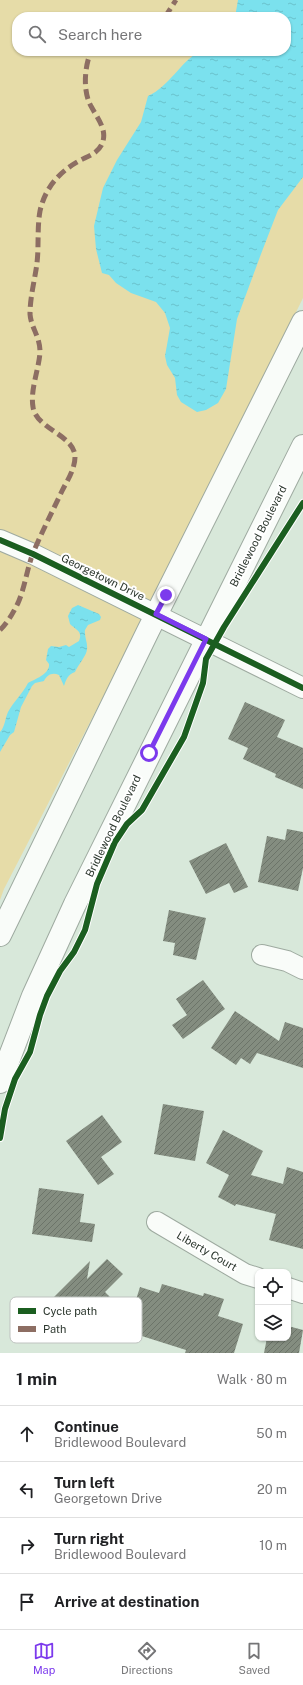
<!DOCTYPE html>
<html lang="en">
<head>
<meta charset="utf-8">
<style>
  :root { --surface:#fff; --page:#f6f6f6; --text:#202124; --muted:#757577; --line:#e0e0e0; --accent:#7c3aed }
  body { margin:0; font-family:"Public Sans",sans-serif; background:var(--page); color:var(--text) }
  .controls { position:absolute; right:12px; bottom:12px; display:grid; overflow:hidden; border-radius:8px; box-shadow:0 1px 3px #0004 }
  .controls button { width:36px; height:36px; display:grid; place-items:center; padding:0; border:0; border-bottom:1px solid var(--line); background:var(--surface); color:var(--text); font:20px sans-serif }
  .stop { position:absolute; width:12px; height:12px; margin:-9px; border:3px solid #7c3aed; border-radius:50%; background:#fff }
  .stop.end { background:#7c3aed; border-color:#fff; box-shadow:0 1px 4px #0008 }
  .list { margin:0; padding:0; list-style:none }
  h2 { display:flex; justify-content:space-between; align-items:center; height:52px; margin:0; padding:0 16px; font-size:17px }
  h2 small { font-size:13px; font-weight:400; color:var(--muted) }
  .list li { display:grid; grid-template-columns:26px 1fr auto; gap:12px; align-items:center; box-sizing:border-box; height:56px; padding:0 16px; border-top:1px solid var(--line) }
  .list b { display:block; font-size:15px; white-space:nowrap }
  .list p { margin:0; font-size:13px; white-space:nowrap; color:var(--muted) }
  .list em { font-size:13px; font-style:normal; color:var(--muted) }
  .icon { flex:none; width:22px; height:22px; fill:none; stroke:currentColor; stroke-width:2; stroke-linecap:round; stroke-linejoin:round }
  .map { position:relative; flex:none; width:303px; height:1353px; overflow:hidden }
  .search { position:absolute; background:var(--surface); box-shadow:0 1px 3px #0004; left:12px; right:12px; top:12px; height:44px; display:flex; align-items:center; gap:10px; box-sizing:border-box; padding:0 14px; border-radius:16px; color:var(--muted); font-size:15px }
  .sheet { height:276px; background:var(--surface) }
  nav { display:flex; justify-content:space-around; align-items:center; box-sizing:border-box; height:56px; border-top:1px solid var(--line); background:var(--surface); font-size:11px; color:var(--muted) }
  nav a { display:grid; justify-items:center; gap:2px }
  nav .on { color:var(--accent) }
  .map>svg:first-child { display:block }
  .grass { fill:#e6dca8; fill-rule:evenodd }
  .water { fill:url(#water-ripples) }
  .building { fill:url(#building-hatch) }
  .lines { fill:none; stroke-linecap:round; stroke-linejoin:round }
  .minor-casing { stroke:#9eaaa0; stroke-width:22 }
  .major-casing { stroke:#9eaaa0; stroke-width:24 }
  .minor { stroke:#f9fcf9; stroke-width:20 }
  .major { stroke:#f9fcf9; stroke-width:22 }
  .quiet { stroke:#8d6e63; stroke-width:5; stroke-dasharray:10 5; stroke-linecap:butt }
  .cycleway-casing { stroke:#fff; stroke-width:8 }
  .cycleway { stroke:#1b5e20; stroke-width:6 }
  .route { stroke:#7c3aed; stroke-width:5 }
  .labels { text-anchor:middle; stroke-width:4; stroke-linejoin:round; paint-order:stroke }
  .street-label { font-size:11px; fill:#2b362d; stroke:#fff }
  .key { fill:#fff; stroke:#bfc3c0; stroke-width:1 }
  .key-label { font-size:11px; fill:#2b362d }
</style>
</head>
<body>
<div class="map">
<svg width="303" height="1353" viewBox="0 0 303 1353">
  <defs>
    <pattern id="water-ripples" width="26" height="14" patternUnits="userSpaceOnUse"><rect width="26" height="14" fill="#7be1ee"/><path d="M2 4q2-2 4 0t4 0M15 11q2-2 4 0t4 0" fill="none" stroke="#6ac2cc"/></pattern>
    <pattern id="building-hatch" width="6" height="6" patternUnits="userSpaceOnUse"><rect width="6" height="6" fill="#848d80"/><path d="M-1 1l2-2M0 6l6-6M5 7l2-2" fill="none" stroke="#6c7469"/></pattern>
  </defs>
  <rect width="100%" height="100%" fill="#d8e8da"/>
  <path class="grass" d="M0,0H303V298L169,569L4,889L0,900ZM17,17H286V51H17Z"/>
  <path class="water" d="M238,0H303V177L278,210L261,254L237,319L226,389L218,403L206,410L197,412L181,402L177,395L175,378L167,365L165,356L170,328L165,313L156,302L131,293L116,283L109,275L102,273L96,249L94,226L103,188L117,160L141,122L148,96C170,86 180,62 200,51H286V17H235Z
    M78,605L99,614L101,617L100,620L88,625L85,630C84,636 88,644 87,649C87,655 78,665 75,672C68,674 66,680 64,686L59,675C52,672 47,675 44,681L35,683L32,686L21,707L14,732L10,735L0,752V732C5,727 5,718 8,712C14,701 23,693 28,683C35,679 50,674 49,664L46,660L48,649L51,646L59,647L66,645L69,647L79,641C83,631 76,630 70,624L68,616L72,608Z"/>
  <path class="building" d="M245,702L285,720L277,737L303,748V789L275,777L276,774L243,759L248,748L228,739Z
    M287,829L303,832V868L298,891L258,882L267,836L285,840Z
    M226,843L248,887L234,893L229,883L206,894L189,861Z
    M169,910L206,918L196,960L173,955L175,943L163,941Z
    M203,980L225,1009L183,1039L172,1025L187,1015L176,999Z
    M235,1011L279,1041L285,1022L303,1028V1068L257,1053L250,1064L241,1058L236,1065L211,1048Z
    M163,1104L204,1111L195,1161L154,1154Z
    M102,1115L122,1142L101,1157L114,1174L98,1185L66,1141Z
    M223,1130L263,1151L251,1175L283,1184L287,1167L303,1172V1249L269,1240L276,1214L236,1204L235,1206L218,1197L229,1175L206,1163Z
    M39,1188L84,1194L80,1222L95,1224L92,1242L32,1234Z
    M107,1259L123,1274L105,1292L111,1298L81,1328L52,1299L90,1261L87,1279Z
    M162,1284L203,1296L204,1293L224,1299L218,1316L243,1324L234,1353H185L186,1350L126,1331L140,1287L159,1293Z
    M288,1326L303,1330L299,1353H264L267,1338H288Z"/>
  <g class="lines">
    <g class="minor-casing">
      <path id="minor" d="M0,540L33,554L303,688
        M262,955L287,961L303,969
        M157,1222L245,1274L258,1278
        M288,1288L303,1293"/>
    </g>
    <g class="major-casing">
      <path id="major" d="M0,935L148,631L303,322
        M0,1082L33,996L75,904L303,446"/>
    </g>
    <use href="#minor" class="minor"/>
    <use href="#major" class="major"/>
    <path class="quiet" d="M165,17L176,0
      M0,630C8,622 13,613 18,603C25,587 27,569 33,553C42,532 52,512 62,491C67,481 75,469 75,457C75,435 36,429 33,407C30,390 39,369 40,352C40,336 31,328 30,314C30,297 35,279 37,263C39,245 37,228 40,211C45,188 59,172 79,161C88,156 100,153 103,141C107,127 94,114 89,102C83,87 85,66 91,51"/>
    <g class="cycleway-casing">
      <path id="cycleway" d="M0,540L33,554L303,688
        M0,1138L5,1109L15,1079L30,1052L40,1015L47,996L60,971L74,952L85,930L97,884L115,842L127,824L142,810L184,737L203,683L206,659L224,627L303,503"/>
    </g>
    <use href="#cycleway" class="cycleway"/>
  </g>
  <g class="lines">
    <path class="route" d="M149,753L206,639L156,614L166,595"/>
  </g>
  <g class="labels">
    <g class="street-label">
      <text transform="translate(258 536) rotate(-63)" y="4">Bridlewood Boulevard</text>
      <text transform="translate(103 577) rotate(26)" y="4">Georgetown Drive</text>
      <text transform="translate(113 826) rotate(-64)" y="4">Bridlewood Boulevard</text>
      <text transform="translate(207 1251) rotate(30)" y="4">Liberty Court</text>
    </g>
  </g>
  <rect x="10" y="1297" width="132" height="46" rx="6" class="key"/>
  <rect x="18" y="1308" width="18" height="6" fill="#1b5e20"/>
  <rect x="18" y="1326" width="18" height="6" fill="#8d6e63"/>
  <g class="key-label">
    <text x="43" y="1315">Cycle path</text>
    <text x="43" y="1333">Path</text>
  </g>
</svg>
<div class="controls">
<button><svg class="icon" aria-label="locate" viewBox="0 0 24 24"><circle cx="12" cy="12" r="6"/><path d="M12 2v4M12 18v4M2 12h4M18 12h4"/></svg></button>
<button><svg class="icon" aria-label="layers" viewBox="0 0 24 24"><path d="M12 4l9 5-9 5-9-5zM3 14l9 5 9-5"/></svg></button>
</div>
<div class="stop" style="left:149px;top:753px"></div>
<div class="stop end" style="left:166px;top:595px"></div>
<div class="search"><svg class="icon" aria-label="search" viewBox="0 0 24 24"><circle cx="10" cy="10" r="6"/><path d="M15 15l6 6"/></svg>Search here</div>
</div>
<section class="sheet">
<h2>1 min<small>Walk · 80 m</small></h2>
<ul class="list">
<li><svg class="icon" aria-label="ahead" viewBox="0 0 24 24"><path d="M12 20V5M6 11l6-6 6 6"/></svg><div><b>Continue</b><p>Bridlewood Boulevard</p></div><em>50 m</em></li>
<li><svg class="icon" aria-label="left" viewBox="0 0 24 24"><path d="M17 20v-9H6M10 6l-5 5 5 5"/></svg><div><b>Turn left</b><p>Georgetown Drive</p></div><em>20 m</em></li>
<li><svg class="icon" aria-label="right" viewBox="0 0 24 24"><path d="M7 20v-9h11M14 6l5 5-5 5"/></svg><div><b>Turn right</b><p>Bridlewood Boulevard</p></div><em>10 m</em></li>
<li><svg class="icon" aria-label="arrive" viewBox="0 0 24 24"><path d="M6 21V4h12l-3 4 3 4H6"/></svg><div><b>Arrive at destination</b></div></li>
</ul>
</section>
<nav>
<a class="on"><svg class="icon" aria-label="map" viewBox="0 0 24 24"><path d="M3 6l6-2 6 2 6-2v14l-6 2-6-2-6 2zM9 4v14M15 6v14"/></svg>Map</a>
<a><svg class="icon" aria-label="directions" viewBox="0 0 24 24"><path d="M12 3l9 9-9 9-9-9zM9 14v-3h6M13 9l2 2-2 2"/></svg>Directions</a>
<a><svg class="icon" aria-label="saved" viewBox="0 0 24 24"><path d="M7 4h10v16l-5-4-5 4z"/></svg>Saved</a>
</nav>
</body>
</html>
